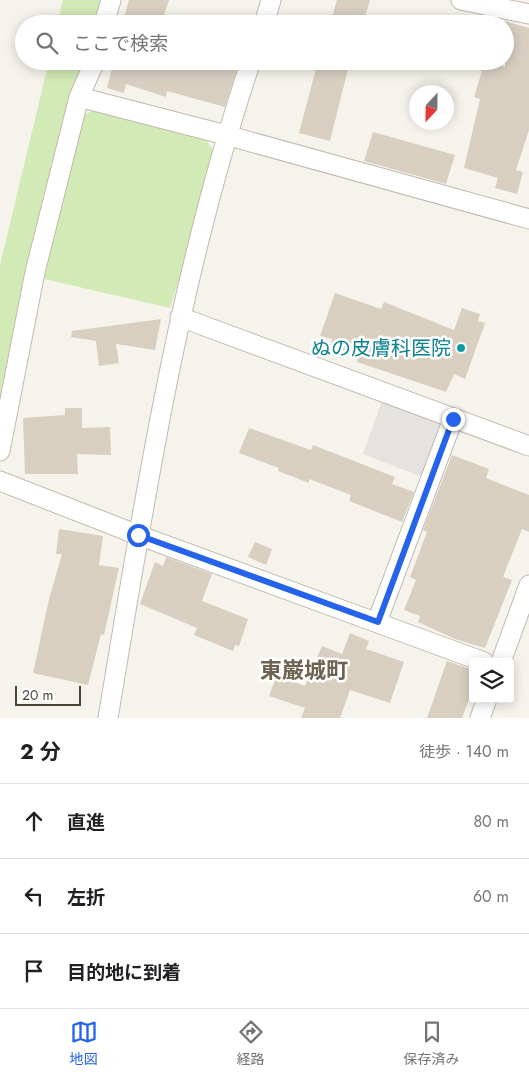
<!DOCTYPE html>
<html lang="ja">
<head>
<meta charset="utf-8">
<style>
  :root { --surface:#fff; --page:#f6f6f6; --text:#202124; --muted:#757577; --line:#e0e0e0; --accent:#2563eb }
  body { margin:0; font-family:Jost,"Noto Sans JP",sans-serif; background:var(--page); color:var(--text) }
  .controls { position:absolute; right:15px; bottom:15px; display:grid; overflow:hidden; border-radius:5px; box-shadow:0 2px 12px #0003 }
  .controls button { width:45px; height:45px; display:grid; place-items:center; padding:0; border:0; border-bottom:1px solid var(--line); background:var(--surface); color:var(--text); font:25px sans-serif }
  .compass { position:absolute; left:409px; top:85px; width:45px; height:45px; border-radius:50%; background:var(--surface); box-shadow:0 2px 12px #0003; rotate:202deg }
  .scale { position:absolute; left:15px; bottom:12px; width:66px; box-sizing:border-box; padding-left:5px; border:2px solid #4b4439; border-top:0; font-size:14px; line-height:18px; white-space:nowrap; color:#4b4439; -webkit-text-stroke:4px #fff; paint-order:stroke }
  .stop { position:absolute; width:15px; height:15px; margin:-11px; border:4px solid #2563eb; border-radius:50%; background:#fff }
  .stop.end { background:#2563eb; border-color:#fff; box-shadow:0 1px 5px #0008 }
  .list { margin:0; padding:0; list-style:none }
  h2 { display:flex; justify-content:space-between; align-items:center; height:65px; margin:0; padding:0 20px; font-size:21px }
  h2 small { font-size:16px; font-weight:400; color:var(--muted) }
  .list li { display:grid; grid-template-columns:32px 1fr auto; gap:15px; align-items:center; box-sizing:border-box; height:75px; padding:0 20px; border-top:1px solid var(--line) }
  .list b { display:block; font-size:19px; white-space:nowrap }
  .list em { font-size:16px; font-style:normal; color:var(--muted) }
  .icon { flex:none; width:28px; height:28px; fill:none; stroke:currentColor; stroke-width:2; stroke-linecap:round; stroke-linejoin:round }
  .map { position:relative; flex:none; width:529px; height:718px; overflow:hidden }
  .search { position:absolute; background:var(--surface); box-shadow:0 2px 12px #0003; left:15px; right:15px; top:15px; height:55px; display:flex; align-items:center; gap:12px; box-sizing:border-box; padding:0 18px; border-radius:28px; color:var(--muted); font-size:19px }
  .sheet { height:290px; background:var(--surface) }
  nav { display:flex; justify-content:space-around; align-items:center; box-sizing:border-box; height:70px; border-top:1px solid var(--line); background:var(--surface); font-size:14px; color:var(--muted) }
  nav a { display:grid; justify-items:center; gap:2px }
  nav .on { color:var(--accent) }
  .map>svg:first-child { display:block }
  .green { fill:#d2eab5 }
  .parking { fill:#e5e3e0 }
  .building { fill:#d8cfc1 }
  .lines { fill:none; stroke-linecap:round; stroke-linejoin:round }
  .street-casing { stroke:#c2bbae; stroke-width:21 }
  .street { stroke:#fff; stroke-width:19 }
  .route { stroke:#2563eb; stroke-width:6 }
  .culture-dot { fill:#0f9aa8; stroke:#fff; stroke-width:2 }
  .labels { text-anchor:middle; stroke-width:5; stroke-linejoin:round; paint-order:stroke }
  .culture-label { font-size:20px; fill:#0d838f; stroke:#fff; text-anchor:end }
  .quarter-label { font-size:22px; font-weight:bold; fill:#6e6250; stroke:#fff }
</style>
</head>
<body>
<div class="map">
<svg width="529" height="718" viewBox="0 0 529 718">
  <rect width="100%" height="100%" fill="#f6f3ec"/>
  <path class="green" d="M63,0H102L96,24H57Z
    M49,61H85L0,422V265Z
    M94,110L206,140L215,153L190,246L170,308L40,278L80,117Z"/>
  <path class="parking" d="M382,401L443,423L422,477L363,454Z"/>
  <path class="building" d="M129,0H169L161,24H122Z
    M337,0H370L363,24H330Z
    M505,21L529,28V130L516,170L523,172L517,194L495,188L498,178L464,168L480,99L474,97L485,61L505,67Z
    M114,61H223L238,66L225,107L167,91L166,97L126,84L124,93L107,88Z
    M318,61H350L330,141L299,133Z
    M373,132L455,155L446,184L364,161Z
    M335,293L381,309L384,302L454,330L462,308L480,314L478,321L485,323L465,379L454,374L446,392L357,362L359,355L331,346L332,339L320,336Z
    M161,319L155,350L116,344L119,363L99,366L96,341L71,337L72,331Z
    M65,408H82V428L110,427L111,455L77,454L78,474H25L23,418L65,415Z
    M249,428L311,450L313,445L395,477L392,484L414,492L402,522L349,501L351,495L309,479V483L278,471L279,468L239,453Z
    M452,455L489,469L486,478L529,495V532L522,529L503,577L512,580L485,648L455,639L418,622L420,616L404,610L416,580L410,577L427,532L423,530Z
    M59,529L103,536L99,565L119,568L104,635L101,634L88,685L33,673L49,599L62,554H56Z
    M255,542L272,549L266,565L248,557Z
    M166,557L212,574L202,601L248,619L239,646L235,645L233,651L194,635L197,628L140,604L155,562L163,566Z
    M350,633L369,641L366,649L404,662L390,703L350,690L340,718H301L305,708L269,696L277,675L305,686L322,646L342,654Z
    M447,661L473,670V689L462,718H427Z"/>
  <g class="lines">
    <g class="street-casing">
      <path id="street" d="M461,0L529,14
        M104,24L111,0
        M264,24L271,0
        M79,97L226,135L529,219
        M180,317L529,446
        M0,451L35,272L79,97L95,61
        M0,481L138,535L484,662
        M377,622L453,419
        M501,662L529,585
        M108,718C145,497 179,274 251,61
        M480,718L487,699"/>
    </g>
    <use href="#street" class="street"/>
  </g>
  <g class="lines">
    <path class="route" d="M138,535L378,622L453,419"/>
  </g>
  <circle class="culture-dot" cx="461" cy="348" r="5"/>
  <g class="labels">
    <g class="culture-label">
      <text x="451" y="355">ぬの皮膚科医院</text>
    </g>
    <g class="quarter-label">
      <text x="304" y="678">東巌城町</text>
    </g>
  </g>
</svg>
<div class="controls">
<button><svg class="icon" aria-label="layers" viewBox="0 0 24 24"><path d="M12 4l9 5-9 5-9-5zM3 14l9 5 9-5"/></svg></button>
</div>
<svg class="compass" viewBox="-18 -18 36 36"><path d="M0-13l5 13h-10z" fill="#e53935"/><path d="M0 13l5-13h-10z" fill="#757577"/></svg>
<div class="scale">20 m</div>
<div class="stop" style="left:138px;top:535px"></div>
<div class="stop end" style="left:453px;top:419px"></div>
<div class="search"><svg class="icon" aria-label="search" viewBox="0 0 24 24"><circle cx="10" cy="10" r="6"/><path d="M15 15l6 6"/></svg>ここで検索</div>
</div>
<section class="sheet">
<h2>2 分<small>徒歩 · 140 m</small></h2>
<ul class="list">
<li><svg class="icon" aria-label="ahead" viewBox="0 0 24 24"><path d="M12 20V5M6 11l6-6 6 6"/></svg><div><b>直進</b></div><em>80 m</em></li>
<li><svg class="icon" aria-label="left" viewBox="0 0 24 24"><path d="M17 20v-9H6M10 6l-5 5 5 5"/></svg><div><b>左折</b></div><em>60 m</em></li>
<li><svg class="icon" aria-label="arrive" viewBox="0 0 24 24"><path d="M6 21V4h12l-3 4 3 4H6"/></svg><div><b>目的地に到着</b></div></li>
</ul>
</section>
<nav>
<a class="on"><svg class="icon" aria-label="map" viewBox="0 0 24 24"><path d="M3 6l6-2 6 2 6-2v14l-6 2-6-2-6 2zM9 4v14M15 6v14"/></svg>地図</a>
<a><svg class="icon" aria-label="directions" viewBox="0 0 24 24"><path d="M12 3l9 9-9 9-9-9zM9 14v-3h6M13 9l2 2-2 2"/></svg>経路</a>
<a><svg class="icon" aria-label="saved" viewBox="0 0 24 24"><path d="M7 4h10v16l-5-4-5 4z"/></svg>保存済み</a>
</nav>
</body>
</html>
